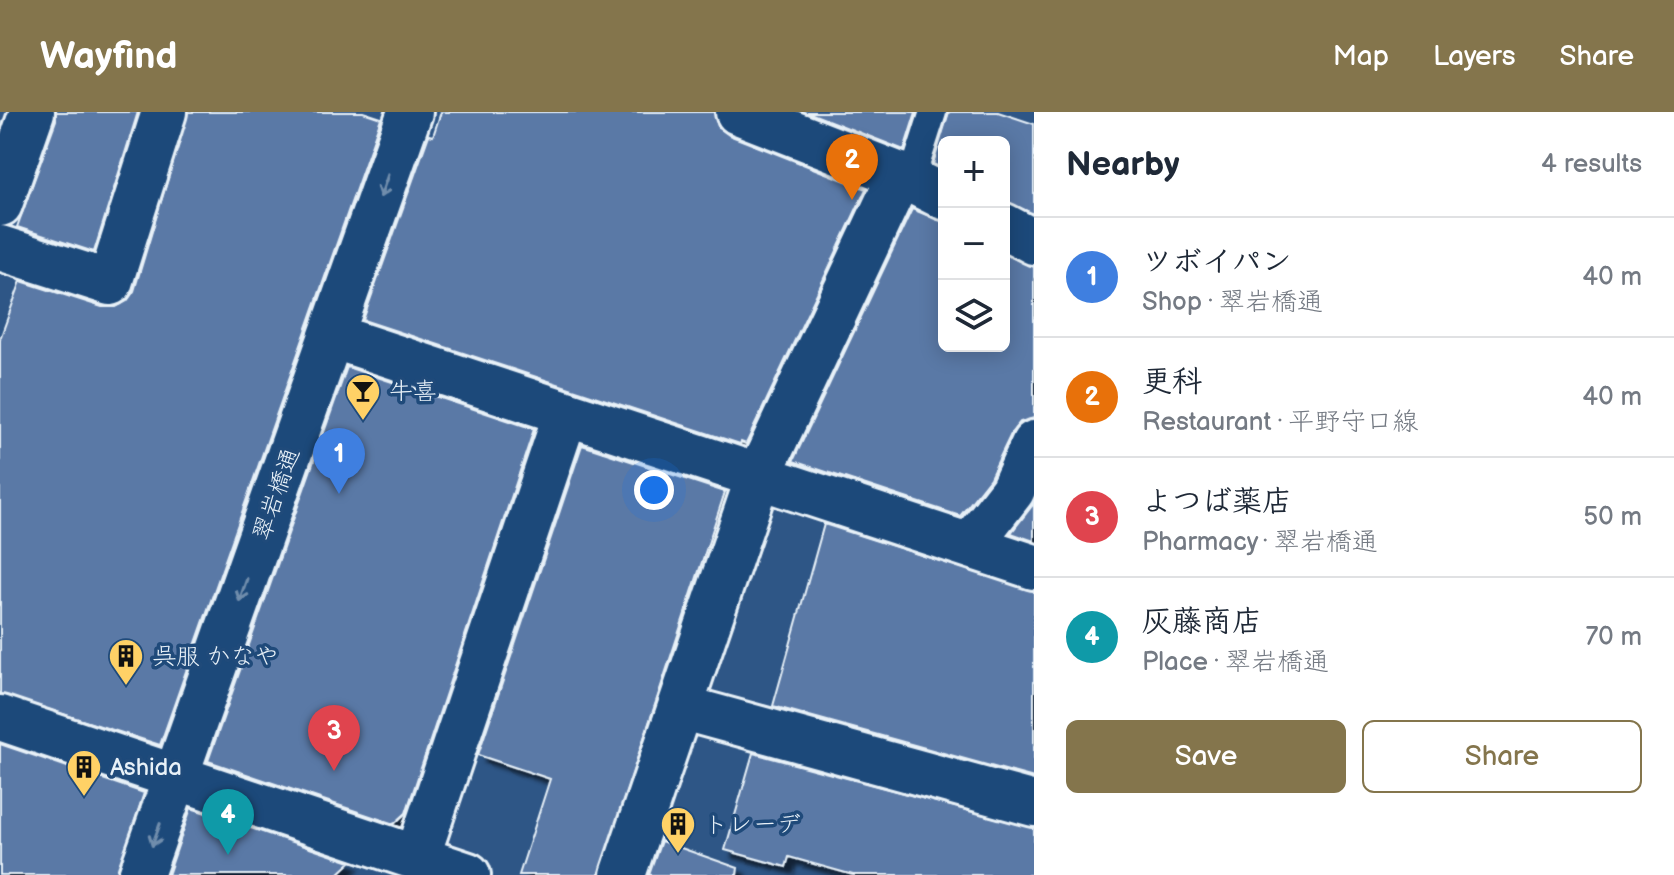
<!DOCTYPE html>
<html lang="en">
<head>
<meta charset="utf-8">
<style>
  :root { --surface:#fff; --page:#f2f2f3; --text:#1f2937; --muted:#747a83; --line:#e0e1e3; --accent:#84754c }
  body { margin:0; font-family:"Balsamiq Sans","Klee One",sans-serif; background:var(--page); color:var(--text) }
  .controls { position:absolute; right:24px; top:24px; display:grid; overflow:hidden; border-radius:12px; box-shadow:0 4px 20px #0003 }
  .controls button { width:72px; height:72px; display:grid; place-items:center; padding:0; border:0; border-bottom:2px solid var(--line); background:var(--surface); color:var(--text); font:40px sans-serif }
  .you { position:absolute; left:654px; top:378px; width:28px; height:28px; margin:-20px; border:6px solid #fff; border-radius:50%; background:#1a73e8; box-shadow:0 0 0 12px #1a73e833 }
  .badge { display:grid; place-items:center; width:52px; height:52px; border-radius:50%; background:var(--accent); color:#fff; font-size:26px; font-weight:700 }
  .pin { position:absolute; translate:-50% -66px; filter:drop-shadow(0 2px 4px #0008) }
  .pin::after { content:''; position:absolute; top:42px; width:28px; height:24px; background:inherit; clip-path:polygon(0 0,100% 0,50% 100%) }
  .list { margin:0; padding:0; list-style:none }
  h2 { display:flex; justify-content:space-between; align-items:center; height:104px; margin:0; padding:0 32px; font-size:34px }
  h2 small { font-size:26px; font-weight:400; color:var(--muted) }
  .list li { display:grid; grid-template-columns:52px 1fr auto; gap:24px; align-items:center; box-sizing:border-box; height:120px; padding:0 32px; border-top:2px solid var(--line) }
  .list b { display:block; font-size:30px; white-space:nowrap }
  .list p { margin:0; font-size:26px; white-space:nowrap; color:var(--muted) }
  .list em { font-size:26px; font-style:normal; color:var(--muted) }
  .actions { display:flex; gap:16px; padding:24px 32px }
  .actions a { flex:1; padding:18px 0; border:2px solid var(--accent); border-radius:12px; text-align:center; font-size:28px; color:var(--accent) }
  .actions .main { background:var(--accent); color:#fff }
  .icon { flex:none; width:44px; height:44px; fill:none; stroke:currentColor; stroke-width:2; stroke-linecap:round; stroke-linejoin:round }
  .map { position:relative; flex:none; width:1034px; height:763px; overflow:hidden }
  header { display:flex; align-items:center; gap:48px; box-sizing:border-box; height:112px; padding:0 40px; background:var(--accent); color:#fff }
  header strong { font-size:38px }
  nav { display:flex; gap:44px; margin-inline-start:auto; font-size:28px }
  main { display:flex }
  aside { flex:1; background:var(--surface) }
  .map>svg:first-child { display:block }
  .building { fill:#5a79a6; stroke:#e8f1f8; stroke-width:2; filter:url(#shadow) }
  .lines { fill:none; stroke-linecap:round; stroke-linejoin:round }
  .service-casing { stroke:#e8f1f8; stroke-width:32 }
  .minor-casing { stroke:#e8f1f8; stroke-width:50 }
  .secondary-casing { stroke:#e8f1f8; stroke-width:50 }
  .service { stroke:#1f4a7a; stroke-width:26 }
  .minor { stroke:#1f4a7a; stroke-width:44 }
  .secondary { stroke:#1f4a7a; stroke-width:44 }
  .oneway { stroke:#6f8dac }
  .labels { text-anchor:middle; stroke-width:7; stroke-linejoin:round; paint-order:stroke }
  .poi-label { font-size:24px; fill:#e8f1f8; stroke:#1f4a7a; text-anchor:start }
  .street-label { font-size:24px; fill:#e8f1f8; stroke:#1f4a7a }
</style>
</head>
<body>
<header>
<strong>Wayfind</strong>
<nav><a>Map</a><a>Layers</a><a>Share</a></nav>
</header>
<main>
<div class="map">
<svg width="1034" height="763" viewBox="0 0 1034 763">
  <defs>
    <filter id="shadow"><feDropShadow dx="7" dy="7" stdDeviation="2" flood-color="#0009"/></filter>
  </defs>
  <rect width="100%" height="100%" fill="#2e5686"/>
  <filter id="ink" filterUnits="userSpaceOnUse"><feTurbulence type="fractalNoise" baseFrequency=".0125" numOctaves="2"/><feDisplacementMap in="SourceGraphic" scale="16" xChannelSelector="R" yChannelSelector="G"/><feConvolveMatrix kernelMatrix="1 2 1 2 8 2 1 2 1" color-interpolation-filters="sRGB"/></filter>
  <g filter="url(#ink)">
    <path class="building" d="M56,0H138L94,140L17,115L56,8Z
      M188,0H363L381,6L160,633L0,582V227L21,169L102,195H116L127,189L134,179Z
      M441,0H714L718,15L729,23L866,77L746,332L741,330L740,332L363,208L429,23L433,24Z
      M807,0H916L904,38Z
      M949,0H998L1034,12V102L1004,89V30H944V57L933,52Z
      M912,97L944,110V234H1004V142L1034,155V306L1020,310L1012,320L990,366L960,404L793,349Z
      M347,255L534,317L406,701L394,712L208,649Z
      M582,333L725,380L599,763H519L550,667L478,643Z
      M1034,391V429L1011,421L1032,394Z
      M824,412L1034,479V666L773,594Z
      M0,632L144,681L117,763H0Z
      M753,641L1034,716V763H853L789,745L786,755L725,738Z
      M191,696L351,750L337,763H168Z
      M661,729L738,756L737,763H649Z"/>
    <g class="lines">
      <g class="service-casing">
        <path id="service" d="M911,69L933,0"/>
      </g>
      <g class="minor-casing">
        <path id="minor" d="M0,92L32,0
          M0,136L110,171L164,0
          M332,224L1034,455
          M970,433L1012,379L1034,331
          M680,595L1034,692
          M0,606L468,763
          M417,746L566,301
          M141,763L410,0
          M623,763L758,365L900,63"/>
      </g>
      <g class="secondary-casing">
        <path id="secondary" d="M738,0L900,63L944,85
          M1004,114L1034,130"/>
      </g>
      <use href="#service" class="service"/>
      <use href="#minor" class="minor"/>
      <use href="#secondary" class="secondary"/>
    </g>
    <defs><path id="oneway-shaft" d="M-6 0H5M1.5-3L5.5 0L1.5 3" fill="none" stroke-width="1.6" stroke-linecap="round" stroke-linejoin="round" transform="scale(2)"/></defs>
    <g class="oneway">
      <use href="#oneway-shaft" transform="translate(384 74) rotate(109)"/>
      <use href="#oneway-shaft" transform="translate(243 478) rotate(109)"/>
      <use href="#oneway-shaft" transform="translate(156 723) rotate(110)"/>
    </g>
  </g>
  <defs>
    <g id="bar-pin" transform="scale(1.8)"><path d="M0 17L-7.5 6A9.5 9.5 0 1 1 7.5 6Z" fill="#ffd166" stroke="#1f4a7a"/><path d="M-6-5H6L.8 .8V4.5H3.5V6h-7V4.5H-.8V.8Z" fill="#111"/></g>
    <g id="building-pin" transform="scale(1.8)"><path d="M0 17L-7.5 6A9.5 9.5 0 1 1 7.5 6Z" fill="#ffd166" stroke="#1f4a7a"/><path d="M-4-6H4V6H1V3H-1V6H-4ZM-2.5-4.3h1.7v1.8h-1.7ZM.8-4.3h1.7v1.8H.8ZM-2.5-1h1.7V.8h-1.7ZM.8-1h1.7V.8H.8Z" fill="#111"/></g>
  </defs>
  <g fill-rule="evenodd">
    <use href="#bar-pin" x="363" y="279"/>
    <use href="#building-pin" x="126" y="544"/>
    <use href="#building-pin" x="84" y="655"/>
    <use href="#building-pin" x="678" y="712"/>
  </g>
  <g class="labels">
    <g class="poi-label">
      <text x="389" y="287">牛喜</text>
      <text x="152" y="552">呉服 かなや</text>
      <text x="110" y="663">Ashida</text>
      <text x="704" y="720">トレーデ</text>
    </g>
    <g class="street-label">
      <text transform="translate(276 382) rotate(-71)" y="8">翠岩橋通</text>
    </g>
  </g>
</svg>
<div class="controls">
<button>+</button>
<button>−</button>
<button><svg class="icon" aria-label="layers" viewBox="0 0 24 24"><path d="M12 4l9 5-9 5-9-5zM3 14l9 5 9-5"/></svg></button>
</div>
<div class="you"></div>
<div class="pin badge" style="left:339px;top:382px;background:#3f7fe0">1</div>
<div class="pin badge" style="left:852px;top:88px;background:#e8710a">2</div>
<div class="pin badge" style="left:334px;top:659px;background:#e0444e">3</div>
<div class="pin badge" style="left:228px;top:743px;background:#0f9aa8">4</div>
</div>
<aside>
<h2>Nearby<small>4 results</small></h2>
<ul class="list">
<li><span class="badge" style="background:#3f7fe0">1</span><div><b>ツボイパン</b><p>Shop · 翠岩橋通</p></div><em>40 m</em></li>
<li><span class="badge" style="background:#e8710a">2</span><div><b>更科</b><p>Restaurant · 平野守口線</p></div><em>40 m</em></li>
<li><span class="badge" style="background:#e0444e">3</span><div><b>よつば薬店</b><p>Pharmacy · 翠岩橋通</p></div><em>50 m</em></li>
<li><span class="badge" style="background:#0f9aa8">4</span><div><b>灰藤商店</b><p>Place · 翠岩橋通</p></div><em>70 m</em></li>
</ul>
<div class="actions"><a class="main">Save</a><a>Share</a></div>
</aside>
</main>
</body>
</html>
